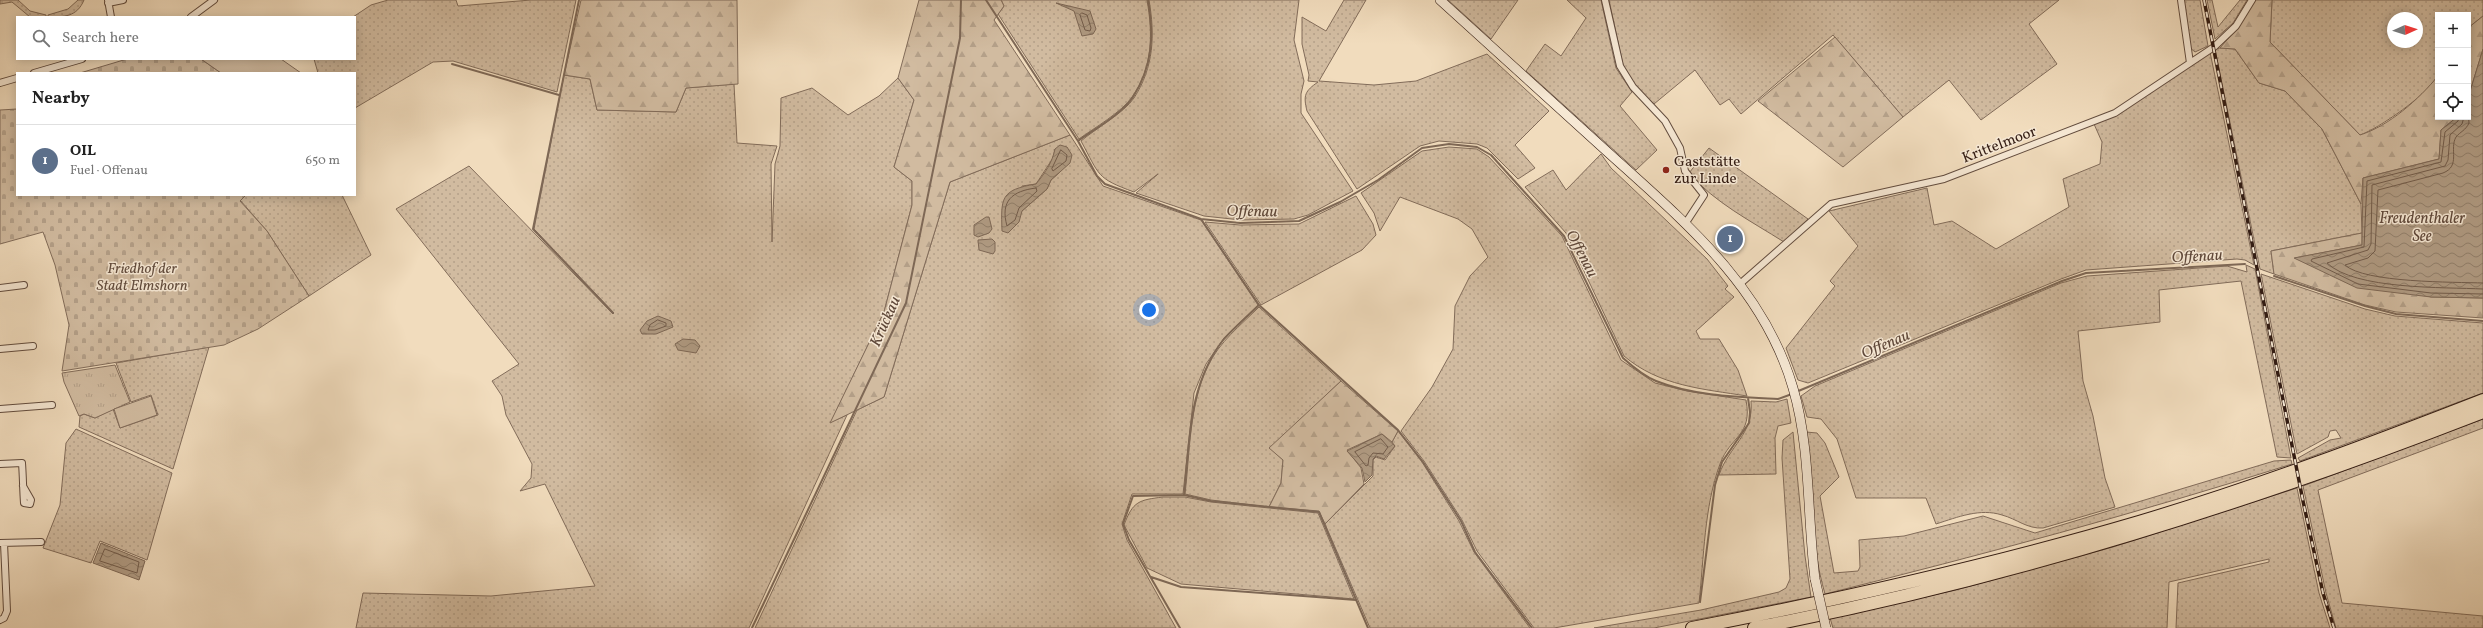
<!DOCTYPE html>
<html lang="en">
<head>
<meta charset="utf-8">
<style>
  :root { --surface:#fff; --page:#f2f2f2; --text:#222; --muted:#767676; --line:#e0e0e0; --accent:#db2777 }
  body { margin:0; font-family:Vollkorn,serif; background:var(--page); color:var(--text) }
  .controls { position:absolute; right:12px; top:12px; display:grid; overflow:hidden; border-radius:0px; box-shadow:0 2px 10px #0003 }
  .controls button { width:36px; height:36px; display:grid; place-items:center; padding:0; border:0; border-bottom:1px solid var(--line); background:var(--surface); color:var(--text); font:20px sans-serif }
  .compass { position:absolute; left:2387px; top:12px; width:36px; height:36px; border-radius:50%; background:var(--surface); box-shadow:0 2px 10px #0003; rotate:87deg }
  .you { position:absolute; left:1149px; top:310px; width:14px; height:14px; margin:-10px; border:3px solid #fff; border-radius:50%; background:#1a73e8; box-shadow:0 0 0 6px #1a73e833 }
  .badge { display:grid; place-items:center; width:26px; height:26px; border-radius:50%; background:var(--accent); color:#fff; font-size:13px; font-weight:700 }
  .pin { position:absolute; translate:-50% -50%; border:2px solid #fff; box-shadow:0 1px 4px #0006 }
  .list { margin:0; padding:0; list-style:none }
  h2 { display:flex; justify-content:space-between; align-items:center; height:52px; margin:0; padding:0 16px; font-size:17px }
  h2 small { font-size:13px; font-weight:400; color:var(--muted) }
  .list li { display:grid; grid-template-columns:26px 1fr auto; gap:12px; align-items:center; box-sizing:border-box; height:72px; padding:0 16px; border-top:1px solid var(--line) }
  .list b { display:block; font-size:15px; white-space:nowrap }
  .list p { margin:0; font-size:13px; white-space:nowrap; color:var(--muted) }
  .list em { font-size:13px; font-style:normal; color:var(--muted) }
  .icon { flex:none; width:22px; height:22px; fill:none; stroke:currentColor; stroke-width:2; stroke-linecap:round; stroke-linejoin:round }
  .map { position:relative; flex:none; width:2483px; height:628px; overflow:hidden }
  .search { position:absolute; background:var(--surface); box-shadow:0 2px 10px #0003; left:16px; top:16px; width:340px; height:44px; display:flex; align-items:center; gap:10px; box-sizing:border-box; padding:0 14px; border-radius:0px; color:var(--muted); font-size:15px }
  .panel { position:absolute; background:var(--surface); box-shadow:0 2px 10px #0003; left:16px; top:72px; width:340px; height:124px; border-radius:0px }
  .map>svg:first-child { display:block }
  .grass { fill:url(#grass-dots); stroke:#826c5a; fill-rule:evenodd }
  .forest { fill:url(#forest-firs); stroke:#826c5a }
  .cemetery { fill:url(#cemetery-stones); stroke:#826c5a }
  .park { fill:url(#park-tufts); stroke:#826c5a }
  .garden { fill:#d1bba0; stroke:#826c5a }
  .water { fill:url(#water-waves); stroke:#7e6856 }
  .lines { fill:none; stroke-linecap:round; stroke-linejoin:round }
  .shore { stroke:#725c4b; stroke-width:1 }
  .stream { stroke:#7e6856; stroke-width:2 }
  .minor-casing { stroke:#624c3e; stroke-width:8 }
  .secondary-casing { stroke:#331c13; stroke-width:10 }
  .motorway-casing { stroke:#331c13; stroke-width:14 }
  .minor { stroke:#f6e8d4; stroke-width:6 }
  .secondary { stroke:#f6e8d4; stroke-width:9 }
  .motorway { stroke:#f1dcbd; stroke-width:12 }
  .rail-casing { stroke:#331c13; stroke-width:3.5 }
  .rail { stroke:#f6e8d4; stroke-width:2; stroke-dasharray:6; stroke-linecap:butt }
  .secondary-bridge-casing { stroke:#331c13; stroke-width:10; stroke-linecap:butt }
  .secondary-bridge { stroke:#f6e8d4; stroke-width:9 }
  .poi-dot { fill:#8f2418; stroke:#f6e8d4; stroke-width:1.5 }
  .labels { text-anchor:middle; stroke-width:3; stroke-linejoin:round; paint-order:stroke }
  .street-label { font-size:15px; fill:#331c13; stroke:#f6e8d4 }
  .poi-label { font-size:15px; fill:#331c13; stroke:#f6e8d4; text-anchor:start }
  .park-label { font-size:15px; font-style:italic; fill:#624c3d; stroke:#f6e8d4 }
  .water-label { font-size:16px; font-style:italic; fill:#5f483a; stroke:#f6e8d4 }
</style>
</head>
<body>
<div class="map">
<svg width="2483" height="628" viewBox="0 0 2483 628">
  <defs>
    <pattern id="grass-dots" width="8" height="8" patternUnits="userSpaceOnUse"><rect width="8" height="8" fill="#d1bba0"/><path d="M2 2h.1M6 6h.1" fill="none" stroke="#b4a089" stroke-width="1.8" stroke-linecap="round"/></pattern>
    <pattern id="forest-firs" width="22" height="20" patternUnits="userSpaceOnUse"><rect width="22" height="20" fill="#d1bba0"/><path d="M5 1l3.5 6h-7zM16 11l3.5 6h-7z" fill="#b4a089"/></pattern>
    <pattern id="cemetery-stones" width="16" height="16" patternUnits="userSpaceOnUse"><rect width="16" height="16" fill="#d1bba0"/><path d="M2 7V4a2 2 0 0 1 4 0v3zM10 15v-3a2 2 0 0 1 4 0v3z" fill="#b4a089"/></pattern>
    <pattern id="park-tufts" width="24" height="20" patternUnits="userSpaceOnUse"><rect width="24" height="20" fill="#d1bba0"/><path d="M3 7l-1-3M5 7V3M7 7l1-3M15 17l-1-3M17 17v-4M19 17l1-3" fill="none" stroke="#b4a089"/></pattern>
    <pattern id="water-waves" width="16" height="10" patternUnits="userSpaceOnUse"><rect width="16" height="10" fill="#b09b83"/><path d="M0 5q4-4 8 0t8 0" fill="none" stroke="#907e6a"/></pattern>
  </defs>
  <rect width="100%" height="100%" fill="#f1dcbd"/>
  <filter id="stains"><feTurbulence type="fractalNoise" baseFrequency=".005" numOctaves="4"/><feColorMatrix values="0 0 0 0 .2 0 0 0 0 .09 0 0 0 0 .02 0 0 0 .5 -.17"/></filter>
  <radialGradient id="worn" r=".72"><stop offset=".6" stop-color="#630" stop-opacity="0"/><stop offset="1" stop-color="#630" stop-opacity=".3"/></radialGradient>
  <path class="grass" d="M0,0H18L30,11L46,15V17H30L12,2L0,4Z
    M78,0H84C77,17 64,17 48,17V15L68,9Z
    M388,0H456L458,6L531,0H576L557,92L453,61L433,62L355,108V73H318L314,59H355V17H353L371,5Z
    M1001,0H1147C1153,34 1153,67 1132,97C1122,112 1094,128 1079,139L998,14L1004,6Z
    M1149,0H1299L1294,40L1304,81L1301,94V113L1353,191L1308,215L1294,219L1241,220L1204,216L1136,193L1158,174L1134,192C1096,178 1100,176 1081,141C1095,129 1124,113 1134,98C1154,67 1155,35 1149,0Z
    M1344,0H1366L1319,81L1374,85L1416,81L1487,54L1549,111L1515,145L1535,168L1518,179L1487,148L1477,144L1439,141L1420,146L1357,189L1307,111C1303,95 1305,91 1318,82L1308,81L1309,75L1302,44V17L1326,31Z
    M1448,0H1518L1491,39Z
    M1567,0H1601L1616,68L1632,92L1620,106L1657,150L1636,170L1526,71L1545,44L1561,56L1586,18Z
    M1609,0H2059L2029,24L2057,64L1981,120L1949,80L1903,117L1833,35L1741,114L1729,99L1720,105L1695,70L1654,104L1635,85L1623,65Z
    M2183,0H2200L2208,46L2195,52L2189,47Z
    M2207,0H2212L2218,27L2240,0H2247L2233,23L2215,39Z
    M2272,0H2483V16L2468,28V15H2438C2438,26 2441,69 2437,76C2429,94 2378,129 2360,135L2270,42ZM2393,18H2417V42H2393Z
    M2220,48L2235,49L2259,83L2285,91L2322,129L2361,204L2362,233L2271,251L2274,274L2260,269L2215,49Z
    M2210,52L2254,265L2245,260L2237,259L2086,270L2061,279L1808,383L1798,380L1786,348L1835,286L1830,281L1858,246L1829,211L1927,188L1934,225L1952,221L1996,249L2069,207L2063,179L2100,164L2102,142L2094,124Z
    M564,75L590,79L597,110L676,112L686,88L734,84L737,143L777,146L771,164L772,242L775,164L780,146L781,98L812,88L848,115L879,96L898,78L914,100L894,167L912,181V205L884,312L831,422L847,415L749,628H356L363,593L491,596L595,586L545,484L520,491L531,478L532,464L506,415L502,396L492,381L519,364L396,209L469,166L613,314L614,313L534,229Z
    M1070,135L1103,186L1201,220L1258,305L1224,338L1206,364L1194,393L1183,494H1132L1122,524L1127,540L1176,628H755L857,410L884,397L950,182ZM1055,149L1059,173L1051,180L1047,189L1022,211V186L1036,184L1053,158Z
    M1449,147L1477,149L1489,157L1562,236L1621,360L1655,383L1687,391L1746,400C1753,436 1730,436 1720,464C1704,507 1704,558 1699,603L1554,628H1534L1477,551L1462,520L1424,461L1401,431L1432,387L1453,349L1455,306L1470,276L1488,257L1472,229L1458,219L1400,197L1380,231L1374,213L1361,193L1422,151Z
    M1709,148L1808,219L1784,242C1751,221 1715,203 1689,173Z
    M1601,154L1611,168L1707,259L1728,286L1725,289L1734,297L1696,331L1700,339H1719L1738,370L1747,396C1703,389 1659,386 1624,356L1566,233L1525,187L1553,170L1566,190Z
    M246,195H342L371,255L309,296L267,231L240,200Z
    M1356,196L1373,224L1376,235L1362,250L1261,305L1205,222L1240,225L1299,224Z
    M2246,265L2255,269L2291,458L2277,457L2241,281L2159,290L2160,322L2078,331L2083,381L2093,416L2105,478L2115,507L2043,528C2027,529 2017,519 2002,515C1980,508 1958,517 1936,524L1926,498H1856L1837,439L1821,419L1807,417L1801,396L1815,386L2061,283L2087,276L2227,266L2247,272Z
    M2261,274L2365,309L2395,316L2483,323V393L2300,461L2298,458L2330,440L2341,438L2336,430L2330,431L2328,437L2297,454Z
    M1259,307L1341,381L1270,448L1283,460L1281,483L1269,507L1211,500L1185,494C1190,452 1189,405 1208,366C1219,342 1241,325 1259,307Z
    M209,347L173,469L79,427L80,416L84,414L95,418L113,409L120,428L158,415L151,395L131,402L116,363Z
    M1787,399L1791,423L1778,426L1775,438L1776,474L1719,475C1729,446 1754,434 1751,401L1776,402Z
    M2483,419V428L2318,490L2342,603L2483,616V628H2336L2326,593L2303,486Z
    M76,429L172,473L147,560L100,541L91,563L43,548L60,505L66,443Z
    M1398,431L1422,462L1459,521L1474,552L1530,628H1370L1325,524L1373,476V460L1376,457L1385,460L1395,446L1392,442Z
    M1793,432L1805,556L1811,597L1654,628H1594L1701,610L1779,592L1786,588L1790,579L1782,458L1783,440Z
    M1806,432L1817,433L1825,443L1839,477L1820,496L1834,573L1858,571L1860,567L1859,540L1904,536L1983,516L2035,533L2274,461L2291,460L2292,464C2138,513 1982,555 1825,594C1810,542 1810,485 1806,432Z
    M2297,488L2319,593L2330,628H2176L2178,583L2269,562V559L2169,582L2167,628H1833L1830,618L1956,590L2113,547Z
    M1163,497H1185L1211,502L1318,513L1354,599L1181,584L1147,568L1124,525C1133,501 1139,500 1163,497Z"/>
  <path class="forest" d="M581,0H737L738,84L686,88L676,112L597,110L590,79L564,75Z
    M919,0H1001L1004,6L994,20L1070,135L950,182L884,397L830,423L884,312L912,205V181L894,167L914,100L898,78Z
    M2255,0H2272L2270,42L2360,135C2389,126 2419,99 2438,76V117H2457L2441,130L2439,159L2363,178L2361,204L2322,129L2285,91L2259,83L2235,49L2220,48L2239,26Z
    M2483,16V49L2468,98V28Z
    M1835,37L1903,117L1843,167L1758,101Z
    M2362,233V245L2295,258L2431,297L2483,298V318L2396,312L2365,305L2274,274L2271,251Z
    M1341,381L1398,431L1392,442L1382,434L1347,450L1361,468L1364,484L1325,524L1319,511L1269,507L1281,483L1283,460L1269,448Z"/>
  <path class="cemetery" d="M127,59H201L221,73H80Z
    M17,109V195H246L240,201L267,231L309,296L258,329L224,345L62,371L69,325L55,265L43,232L0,244V110Z"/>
  <path class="park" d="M115,365L130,402L95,418L84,414L79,416L64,382L62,373Z"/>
  <path class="garden" d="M201,59H281L301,73H221Z
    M151,396L157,415L120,428L114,409Z"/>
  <path class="water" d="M1056,3L1090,11L1096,29L1093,34L1082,36L1074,11Z
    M2483,49V298L2431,297L2357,288L2294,258L2362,245L2363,178L2439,159L2441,130L2457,117H2468V98Z
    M1060,145L1067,147L1072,155L1070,163L1051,180L1047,189L1022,211L1019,222L1008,233L1002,231C1001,198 1000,190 1036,184C1045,173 1052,163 1055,149Z
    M986,217H989L992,229L989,233L978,237L974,235V225Z
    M992,239L995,242V251L993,254L979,250L978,240Z
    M658,316L671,321L673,327L656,334H642L640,330L647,321Z
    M683,339L695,340L700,346L696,353L678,350L675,344Z
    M1382,434L1395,446L1384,459L1376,456L1373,459L1372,475L1365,482L1362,468L1347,451Z
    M101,543L145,561L139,580L93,563Z"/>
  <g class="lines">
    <path class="shore" d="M1082,13L1087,15L1091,28L1090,31L1085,30L1080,15Z
      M2468,110L2469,123C2466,130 2460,132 2456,137C2449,149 2461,166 2443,173L2378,190L2375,251L2368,258L2345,265C2364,283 2455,282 2483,283
      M2459,117L2458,121L2445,132L2441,162L2367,181L2364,247L2312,259L2311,261L2358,284L2431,293L2483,294
      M2464,117L2462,124L2450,135L2448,160L2445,166L2372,185L2371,244L2368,250L2327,263C2355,290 2444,287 2483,289
      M1061,150L1067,155L1066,161L1053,171L1052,169Z
      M1036,188L1037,191L1019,208L1015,220L1007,226C1000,201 1012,191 1036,188Z
      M658,320L666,323V326L655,330H648L650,325Z
      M1381,439L1388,447L1383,454L1373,453L1369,458L1368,465L1366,466L1355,452Z
      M105,549L139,562L137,573L100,561Z"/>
    <path class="stream" d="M579,0L533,229L613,313
      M986,0L1078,141L1097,176L1105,184L1201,219L1240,223L1299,221L1340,202L1378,180L1422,148L1449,144L1477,147L1491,155L1564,236L1623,358C1633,367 1644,376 1656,381C1693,396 1739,397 1778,399L1792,394
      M452,64L559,95
      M1078,141C1093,130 1123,113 1133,97C1153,66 1154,35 1148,0
      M1201,219L1259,305L1398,430L1423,462L1461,521L1475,552L1532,628
      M2274,276L2365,306L2396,314L2483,321
      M1796,392L2062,281L2086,273L2245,264
      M1184,495L1211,501L1319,512L1368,628
      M1151,577L1181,587L1356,600
      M1700,602L1715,485L1722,462L1749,423L1750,412L1748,398
      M752,628L906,303L960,38L961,0
      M1180,628L1129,540L1123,524L1133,496L1184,495C1190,440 1188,384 1224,339C1235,327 1248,316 1259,305"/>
    <g class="minor-casing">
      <path id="minor" d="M108,0L111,17
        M1605,0L1620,66L1633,87L1665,121L1680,148L1685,171L1704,195L1685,224
        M2181,0L2190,63
        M108,3L123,0
        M191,17L214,0
        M34,73L82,59
        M0,83L17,78
        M1741,283L1831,204L1944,179L2115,113L2214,47L2236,26L2252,0
        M0,288L24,285
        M0,349L33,346
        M0,409L52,405
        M0,464L22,463C23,476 23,489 24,503L30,504L31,500L23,486
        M0,543L41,542
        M0,620L4,618L7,611L4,543"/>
    </g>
    <g class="secondary-casing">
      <path id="secondary" d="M1440,0C1494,49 1548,98 1602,147C1679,217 1763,284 1793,388C1811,449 1807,516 1815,579"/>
    </g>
    <g class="motorway-casing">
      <path id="motorway" d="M1692,628C1842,599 1993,565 2139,522C2256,487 2370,444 2483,400
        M1754,628C2003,581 2247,504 2483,412"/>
    </g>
    <use href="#minor" class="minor"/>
    <use href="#secondary" class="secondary"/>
    <use href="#motorway" class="motorway"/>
    <g class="rail-casing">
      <path id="rail" d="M2204,0L2303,501L2323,593L2334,628"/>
    </g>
    <use href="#rail" class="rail"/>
    <g class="secondary-bridge-casing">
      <path id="secondary-bridge" d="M1815,579L1826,628"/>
    </g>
    <use href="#secondary-bridge" class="secondary-bridge"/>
  </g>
  <circle class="poi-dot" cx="1666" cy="170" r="4"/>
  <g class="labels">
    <g class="street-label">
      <text transform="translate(1999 144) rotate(-21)" y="5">Krittelmoor</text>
    </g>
    <g class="poi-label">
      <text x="1674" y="166">Gaststätte<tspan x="1674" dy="17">zur Linde</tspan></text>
    </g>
    <g class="park-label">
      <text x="142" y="273">Friedhof der<tspan x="142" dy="17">Stadt Elmshorn</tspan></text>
    </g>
    <g class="water-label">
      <text transform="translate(1252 210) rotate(1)" y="6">Offenau</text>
      <text x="2422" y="223">Freudenthaler<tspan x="2422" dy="18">See</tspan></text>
      <text transform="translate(1583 253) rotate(62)" y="6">Offenau</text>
      <text transform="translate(2197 255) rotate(-3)" y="6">Offenau</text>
      <text transform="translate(884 321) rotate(-66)" y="6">Krückau</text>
      <text transform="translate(1885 343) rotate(-23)" y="6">Offenau</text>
    </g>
  </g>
  <rect width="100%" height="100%" filter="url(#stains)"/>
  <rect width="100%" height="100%" fill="url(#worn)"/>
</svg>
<div class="controls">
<button>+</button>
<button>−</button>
<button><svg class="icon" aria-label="locate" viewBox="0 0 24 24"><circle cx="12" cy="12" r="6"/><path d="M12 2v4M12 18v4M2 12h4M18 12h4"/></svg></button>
</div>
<svg class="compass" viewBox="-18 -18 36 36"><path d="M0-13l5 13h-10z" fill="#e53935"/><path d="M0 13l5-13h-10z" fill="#767676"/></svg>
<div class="you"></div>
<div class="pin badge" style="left:1730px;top:239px;background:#5c6f8a">1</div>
<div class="search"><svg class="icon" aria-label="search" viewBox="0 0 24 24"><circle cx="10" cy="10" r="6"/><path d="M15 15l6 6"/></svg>Search here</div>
<section class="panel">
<h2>Nearby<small></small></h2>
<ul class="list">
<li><span class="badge" style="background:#5c6f8a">1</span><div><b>OIL</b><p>Fuel · Offenau</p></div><em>650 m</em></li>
</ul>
</section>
</div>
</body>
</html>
